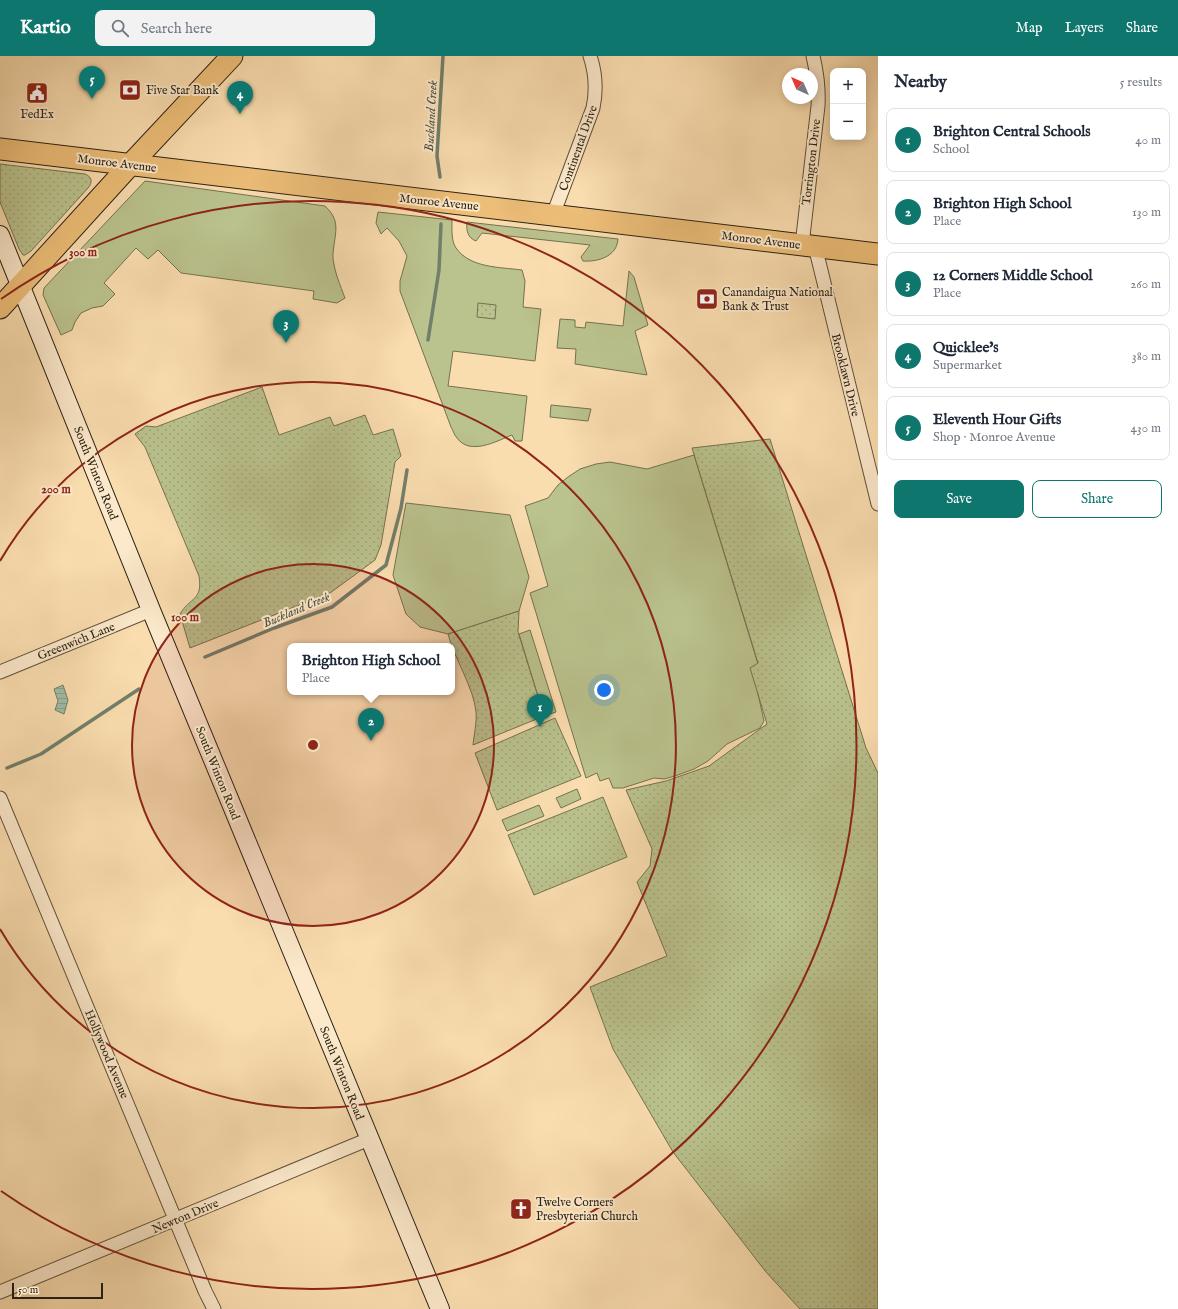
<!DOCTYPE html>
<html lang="en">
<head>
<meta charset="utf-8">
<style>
  :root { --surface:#fff; --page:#f2f2f3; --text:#1f2937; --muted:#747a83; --line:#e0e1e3; --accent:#0f766e }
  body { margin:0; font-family:"IM FELL English",serif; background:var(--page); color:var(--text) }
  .controls { position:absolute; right:12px; top:12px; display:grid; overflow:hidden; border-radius:8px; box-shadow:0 2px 10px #0003 }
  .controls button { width:36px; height:36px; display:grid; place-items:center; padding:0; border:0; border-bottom:1px solid var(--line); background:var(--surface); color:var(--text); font:20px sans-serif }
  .compass { position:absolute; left:782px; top:12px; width:36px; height:36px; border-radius:50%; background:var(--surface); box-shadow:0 2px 10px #0003; rotate:316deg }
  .scale { position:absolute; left:12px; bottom:10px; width:91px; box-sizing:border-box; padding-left:4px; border:2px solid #2d2214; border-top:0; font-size:11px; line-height:14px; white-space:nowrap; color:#2d2214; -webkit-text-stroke:3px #fce9cb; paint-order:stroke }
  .you { position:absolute; left:604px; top:634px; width:14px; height:14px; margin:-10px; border:3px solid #fff; border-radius:50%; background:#1a73e8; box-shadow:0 0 0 6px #1a73e833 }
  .badge { display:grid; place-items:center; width:26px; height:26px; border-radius:50%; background:var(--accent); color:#fff; font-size:13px; font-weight:700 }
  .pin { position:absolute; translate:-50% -33px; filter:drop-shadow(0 1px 2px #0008) }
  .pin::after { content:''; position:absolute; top:21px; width:14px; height:12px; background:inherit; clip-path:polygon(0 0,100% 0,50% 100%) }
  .popup { position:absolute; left:287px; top:587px; width:168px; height:52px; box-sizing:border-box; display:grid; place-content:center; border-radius:8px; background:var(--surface); filter:drop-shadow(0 1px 3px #0005); font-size:13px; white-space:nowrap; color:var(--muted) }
  .popup b { font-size:15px; color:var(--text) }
  .popup::after { content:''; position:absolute; left:50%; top:100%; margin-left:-8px; border:8px solid transparent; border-top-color:var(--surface) }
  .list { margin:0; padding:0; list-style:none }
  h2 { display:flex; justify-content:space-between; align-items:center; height:52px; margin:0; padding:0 16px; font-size:17px }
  h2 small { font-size:13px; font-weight:400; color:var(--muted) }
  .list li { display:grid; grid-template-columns:26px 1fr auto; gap:12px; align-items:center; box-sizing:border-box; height:64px; margin:0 8px 8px; padding:0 8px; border:1px solid var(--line); border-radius:8px }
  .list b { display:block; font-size:15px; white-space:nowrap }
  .list p { margin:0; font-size:13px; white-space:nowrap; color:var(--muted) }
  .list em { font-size:13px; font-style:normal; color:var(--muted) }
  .actions { display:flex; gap:8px; padding:12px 16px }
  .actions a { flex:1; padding:9px 0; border:1px solid var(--accent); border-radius:8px; text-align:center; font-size:14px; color:var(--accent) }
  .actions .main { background:var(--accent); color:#fff }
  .icon { flex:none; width:22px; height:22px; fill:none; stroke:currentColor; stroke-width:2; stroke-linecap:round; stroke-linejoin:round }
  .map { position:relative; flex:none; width:878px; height:1253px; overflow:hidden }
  header { display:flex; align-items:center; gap:24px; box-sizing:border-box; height:56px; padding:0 20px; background:var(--accent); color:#fff }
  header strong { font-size:19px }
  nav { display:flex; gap:22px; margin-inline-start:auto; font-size:14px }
  .search { width:280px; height:36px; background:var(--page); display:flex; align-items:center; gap:10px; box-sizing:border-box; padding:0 14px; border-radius:8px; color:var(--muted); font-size:15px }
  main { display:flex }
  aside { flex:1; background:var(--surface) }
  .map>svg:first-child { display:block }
  .grass { fill:#bac28d; stroke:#747250 }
  .park { fill:url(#park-dots); stroke:#747250 }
  .water { fill:url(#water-rules); stroke:#717f6b }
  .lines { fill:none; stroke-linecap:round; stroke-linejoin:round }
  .stream { stroke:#717f6b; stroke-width:3.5 }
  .street-casing { stroke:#60513b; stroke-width:15 }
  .secondary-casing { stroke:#2d2214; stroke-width:20 }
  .primary-casing { stroke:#2d2214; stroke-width:23 }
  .street { stroke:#fce9cb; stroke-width:13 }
  .secondary { stroke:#fce9cb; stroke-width:18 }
  .primary { stroke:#edbe78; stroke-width:21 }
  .ring { fill:none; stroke:#8f2418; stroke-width:2 }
  .labels { text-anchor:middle; stroke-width:4; stroke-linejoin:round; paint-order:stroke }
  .poi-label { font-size:12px; fill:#2d2214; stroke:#fce9cb; text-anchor:start }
  .street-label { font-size:12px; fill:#2d2214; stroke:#fce9cb }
  .water-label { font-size:13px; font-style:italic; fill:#4f5040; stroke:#fce9cb }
  .centre { fill:#8f2418; stroke:#fce9cb; stroke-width:2 }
  .ring-label { font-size:12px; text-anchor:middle; font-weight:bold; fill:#8f2418; stroke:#fce9cb; stroke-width:4; stroke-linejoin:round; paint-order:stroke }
</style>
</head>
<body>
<header>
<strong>Kartio</strong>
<div class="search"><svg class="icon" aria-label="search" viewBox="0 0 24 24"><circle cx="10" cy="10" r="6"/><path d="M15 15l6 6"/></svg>Search here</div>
<nav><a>Map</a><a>Layers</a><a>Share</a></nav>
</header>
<main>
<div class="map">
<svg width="878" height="1253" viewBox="0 0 878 1253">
  <defs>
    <pattern id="park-dots" width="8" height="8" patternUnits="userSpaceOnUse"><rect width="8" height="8" fill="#bac28d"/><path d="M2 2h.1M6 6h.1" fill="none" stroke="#a0a679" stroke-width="1.8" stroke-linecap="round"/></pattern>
    <pattern id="water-rules" width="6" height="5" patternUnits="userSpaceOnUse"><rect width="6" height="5" fill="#9fbda5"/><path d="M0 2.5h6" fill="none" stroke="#89a28d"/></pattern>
  </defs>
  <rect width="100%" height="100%" fill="#faddaf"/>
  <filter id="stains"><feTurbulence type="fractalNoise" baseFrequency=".005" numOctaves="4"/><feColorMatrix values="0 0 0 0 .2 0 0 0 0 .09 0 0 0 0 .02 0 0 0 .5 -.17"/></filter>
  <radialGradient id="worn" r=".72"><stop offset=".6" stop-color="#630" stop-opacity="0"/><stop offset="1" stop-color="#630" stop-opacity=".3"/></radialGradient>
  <path class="grass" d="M145,125L325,150C328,153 331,156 333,160C340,172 332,189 333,203C335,217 340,229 345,242L337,247L313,243L314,235L181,217L158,194L148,203L136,192L104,227L115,238L103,250L92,252L81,257L75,266L72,274L61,279L43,239L44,232Z
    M378,156L452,164C452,172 451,185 456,192C470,212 499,211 522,214L525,225L523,251L541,253L535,305L453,295L448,330L527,340L522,385H515L512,379C497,385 470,400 457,382C454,379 453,374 451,371L400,235V225L407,200L399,185L387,172L381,178L376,167Z
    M467,166L618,183C617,201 597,206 583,205L581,201L590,189L482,177L476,185C468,182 466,175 467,166Z
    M629,215L634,221L648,269L635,275L647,319L575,308L576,293L557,292L560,263L575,264V271L585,272L586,266L623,270Z
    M551,349L591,353L588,365L550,361Z
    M694,399L758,608V638L764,665L760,672L727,688L708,705L694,713L675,720L664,723L654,722L623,732H613L609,722L600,725L597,717L586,722L530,537L548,530L525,450L548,442L558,429L568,421L580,413L596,408L610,406L647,413Z
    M406,447L510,459L529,521L519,555L448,578L420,571L406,558L393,519Z
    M530,574L556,656L544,660L519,578Z
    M577,733L581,743L561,752L556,742Z
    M539,749L544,760L507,775L502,764Z"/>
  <path class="park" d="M0,108L85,118C92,121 93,126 88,132L31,195L25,199H23L19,193L0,146Z
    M478,247L496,249L495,263L477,261Z
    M262,331L279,379L330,361L334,370L365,359L373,379L393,373L401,400L395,406L381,489L375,504L330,537L190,592L180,558C190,541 203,545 199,520L145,391L135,378L146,370L156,371Z
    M770,383L866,692L878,717V1253H800L766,1216L673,1096L613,993L590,931L667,900L637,826L650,810L652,793L626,734L666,725L709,710L767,668L750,612L758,607L692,392Z
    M519,555L518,576L544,660L473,689C474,679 477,666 476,656C474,632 454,602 448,578Z
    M555,662L581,720L497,754L475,697Z
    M603,741L627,801L534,839L508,779Z"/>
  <path class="water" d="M63,629L68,644L64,658L55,654L58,645L54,633Z"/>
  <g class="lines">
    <path class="stream" d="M440,121L437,100L443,0
      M428,284L439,214L441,168
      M205,601L274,572L332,551L386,509L401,452L407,414
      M7,712L41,698L139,633"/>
    <g class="street-casing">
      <path id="street" d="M553,159L593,52C597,33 596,18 590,0
        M802,189L818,50C819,33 817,17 813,0
        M815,190L878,448
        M0,616L151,554
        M0,742L205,1235L214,1253
        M0,1236L369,1083"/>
    </g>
    <g class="secondary-casing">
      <path id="secondary" d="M0,179L151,554L440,1253"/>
    </g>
    <g class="primary-casing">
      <path id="primary" d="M0,93L878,198
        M0,252L130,109L232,0"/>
    </g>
    <use href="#street" class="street"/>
    <use href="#secondary" class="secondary"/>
    <use href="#primary" class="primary"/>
  </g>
  <circle cx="313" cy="689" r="181" fill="#8f2418" fill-opacity=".12"/>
  <g class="ring">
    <circle cx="313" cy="689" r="181"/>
    <path d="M0 505A363 363 0 1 1 0 873"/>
    <path d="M1 243A544 544 0 1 1 1 1135"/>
  </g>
  <defs>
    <g id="bank-square" transform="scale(1.15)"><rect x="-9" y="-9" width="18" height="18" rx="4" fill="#8f2418" stroke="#fce9cb"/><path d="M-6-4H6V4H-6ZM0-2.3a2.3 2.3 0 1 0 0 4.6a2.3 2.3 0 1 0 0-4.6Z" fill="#fff"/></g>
    <g id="civic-square" transform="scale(1.15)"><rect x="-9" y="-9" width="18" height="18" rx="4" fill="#8f2418" stroke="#fce9cb"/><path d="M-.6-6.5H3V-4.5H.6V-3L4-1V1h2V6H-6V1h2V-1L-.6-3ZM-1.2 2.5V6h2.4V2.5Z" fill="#fff"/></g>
    <g id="church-square" transform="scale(1.15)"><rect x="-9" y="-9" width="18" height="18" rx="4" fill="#8f2418" stroke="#fce9cb"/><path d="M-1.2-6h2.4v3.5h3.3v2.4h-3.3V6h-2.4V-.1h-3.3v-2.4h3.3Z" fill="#fff"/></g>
  </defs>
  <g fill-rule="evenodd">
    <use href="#bank-square" x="130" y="34"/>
    <use href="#civic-square" x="37" y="37"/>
    <use href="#bank-square" x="707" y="243"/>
    <use href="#church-square" x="521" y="1153"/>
  </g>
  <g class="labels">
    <g class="poi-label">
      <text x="146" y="38">Five Star Bank</text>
      <text x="37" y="62" text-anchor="middle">FedEx</text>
      <text x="722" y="240">Canandaigua National<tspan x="722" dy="14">Bank &amp; Trust</tspan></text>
      <text x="536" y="1150">Twelve Corners<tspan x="536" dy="14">Presbyterian Church</tspan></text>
    </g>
    <g class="street-label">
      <text transform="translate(578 92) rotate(-70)" y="4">Continental Drive</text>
      <text transform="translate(811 106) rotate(-83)" y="4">Torrington Drive</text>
      <text transform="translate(117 107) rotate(7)" y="4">Monroe Avenue</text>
      <text transform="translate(439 146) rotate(6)" y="4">Monroe Avenue</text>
      <text transform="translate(761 184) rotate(7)" y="4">Monroe Avenue</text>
      <text transform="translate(846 319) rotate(76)" y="4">Brooklawn Drive</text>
      <text transform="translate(96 417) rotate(68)" y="4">South Winton Road</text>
      <text transform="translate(76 585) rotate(-22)" y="4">Greenwich Lane</text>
      <text transform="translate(218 717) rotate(68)" y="4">South Winton Road</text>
      <text transform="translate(107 998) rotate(67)" y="4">Hollywood Avenue</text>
      <text transform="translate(342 1017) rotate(68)" y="4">South Winton Road</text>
      <text transform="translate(185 1160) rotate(-23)" y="4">Newton Drive</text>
    </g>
    <g class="water-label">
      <text transform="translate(430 60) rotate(-87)" y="5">Buckland Creek</text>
      <text transform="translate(296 553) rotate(-23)" y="5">Buckland Creek</text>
    </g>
  </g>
  <circle cx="313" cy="689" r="6" class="centre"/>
  <g class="ring-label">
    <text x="83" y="200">300 m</text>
    <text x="56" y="437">200 m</text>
    <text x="185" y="565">100 m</text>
  </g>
  <rect width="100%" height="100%" filter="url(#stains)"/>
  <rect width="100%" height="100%" fill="url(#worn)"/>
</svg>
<div class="controls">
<button>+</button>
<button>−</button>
</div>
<svg class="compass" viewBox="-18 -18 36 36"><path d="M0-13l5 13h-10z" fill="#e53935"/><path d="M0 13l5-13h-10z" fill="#747a83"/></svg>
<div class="scale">50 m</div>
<div class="you"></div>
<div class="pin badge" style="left:540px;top:671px">1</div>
<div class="pin badge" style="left:371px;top:685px">2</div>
<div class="popup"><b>Brighton High School</b>Place</div>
<div class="pin badge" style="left:286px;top:287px">3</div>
<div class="pin badge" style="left:240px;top:58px">4</div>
<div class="pin badge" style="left:92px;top:43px">5</div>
</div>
<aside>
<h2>Nearby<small>5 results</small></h2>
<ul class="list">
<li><span class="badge">1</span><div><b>Brighton Central Schools</b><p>School</p></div><em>40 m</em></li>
<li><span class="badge">2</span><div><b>Brighton High School</b><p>Place</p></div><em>130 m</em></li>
<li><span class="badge">3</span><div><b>12 Corners Middle School</b><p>Place</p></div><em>260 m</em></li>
<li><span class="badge">4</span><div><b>Quicklee's</b><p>Supermarket</p></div><em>380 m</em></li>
<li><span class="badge">5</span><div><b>Eleventh Hour Gifts</b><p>Shop · Monroe Avenue</p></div><em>430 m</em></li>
</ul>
<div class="actions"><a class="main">Save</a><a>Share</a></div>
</aside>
</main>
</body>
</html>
